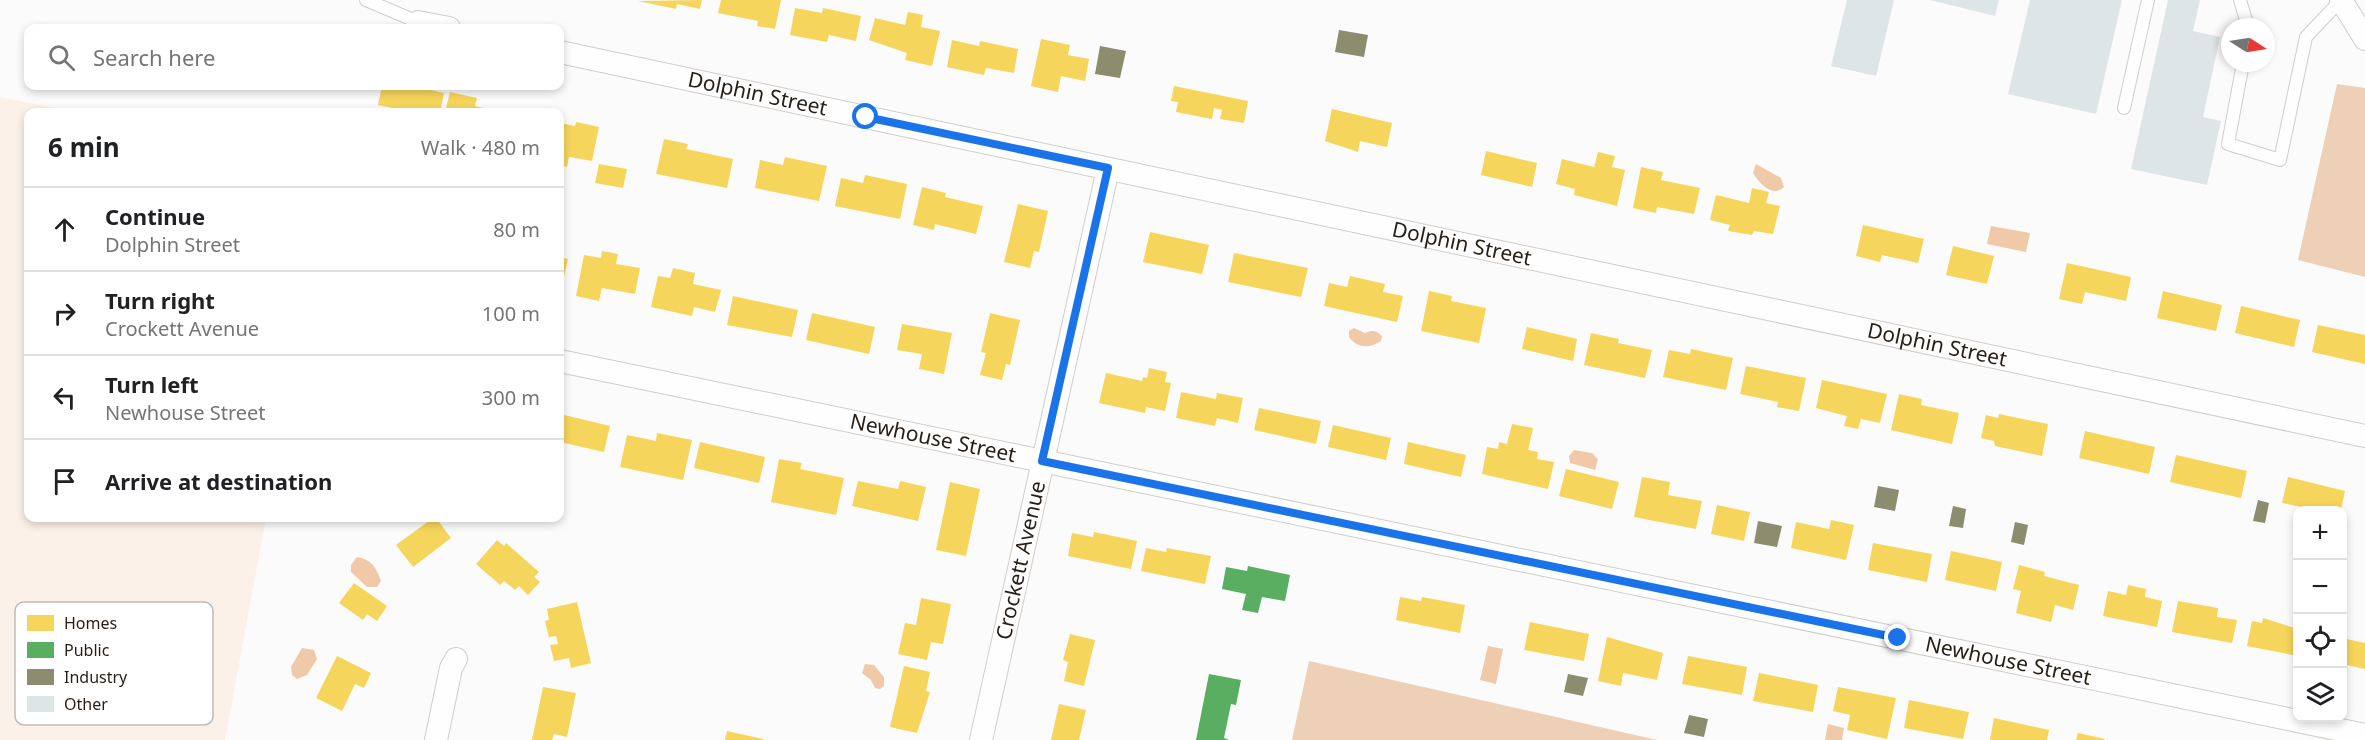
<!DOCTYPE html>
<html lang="en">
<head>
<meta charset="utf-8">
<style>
  :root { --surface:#fff; --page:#f2f2f2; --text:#202124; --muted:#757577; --line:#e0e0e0 }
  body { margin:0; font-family:"Noto Sans",sans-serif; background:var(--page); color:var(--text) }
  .controls { position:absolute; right:18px; bottom:18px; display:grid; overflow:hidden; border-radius:12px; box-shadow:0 3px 9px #0003 }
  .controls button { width:54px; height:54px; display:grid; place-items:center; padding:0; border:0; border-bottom:2px solid var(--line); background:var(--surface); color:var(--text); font:30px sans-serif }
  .compass { position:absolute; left:2221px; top:18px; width:54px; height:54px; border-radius:50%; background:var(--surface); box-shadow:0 3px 9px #0003; rotate:102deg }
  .stop { position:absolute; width:18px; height:18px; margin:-14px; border:4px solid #1a73e8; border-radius:50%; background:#fff }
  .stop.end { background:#1a73e8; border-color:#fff; box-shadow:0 2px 6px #0008 }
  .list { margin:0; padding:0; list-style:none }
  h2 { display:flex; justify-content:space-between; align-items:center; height:78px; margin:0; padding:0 24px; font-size:26px }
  h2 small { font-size:20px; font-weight:400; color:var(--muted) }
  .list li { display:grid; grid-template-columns:39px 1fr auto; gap:18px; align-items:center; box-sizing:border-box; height:84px; padding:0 24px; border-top:2px solid var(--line) }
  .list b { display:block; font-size:22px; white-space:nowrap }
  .list p { margin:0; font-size:20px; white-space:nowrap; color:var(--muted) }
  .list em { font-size:20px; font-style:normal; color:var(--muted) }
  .icon { flex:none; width:33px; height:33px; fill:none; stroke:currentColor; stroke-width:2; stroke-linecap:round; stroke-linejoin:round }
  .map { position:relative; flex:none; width:2365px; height:740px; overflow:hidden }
  .search { position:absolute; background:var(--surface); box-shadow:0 3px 9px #0003; left:24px; top:24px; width:540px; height:66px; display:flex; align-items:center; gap:15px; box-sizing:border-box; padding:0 21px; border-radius:12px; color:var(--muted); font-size:22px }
  .panel { position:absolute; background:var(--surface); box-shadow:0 3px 9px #0003; left:24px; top:108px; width:540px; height:414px; border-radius:12px }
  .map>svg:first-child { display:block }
  .green { fill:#fcf1e8 }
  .forest { fill:#eed0b6 }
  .water { fill:#efc9a8 }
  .homes { fill:#f6d55c }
  .public { fill:#5aae61 }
  .industry { fill:#8c8c6e }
  .building { fill:#dee5e6 }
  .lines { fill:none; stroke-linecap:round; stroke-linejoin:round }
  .lane-casing { stroke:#d2cdc9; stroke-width:14 }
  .street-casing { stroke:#d2cdc9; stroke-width:24 }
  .lane { stroke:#fefefe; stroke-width:12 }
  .street { stroke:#fefefe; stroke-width:22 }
  .route { stroke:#1a73e8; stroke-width:8 }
  .labels { text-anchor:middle; stroke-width:6; stroke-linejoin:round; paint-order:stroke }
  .street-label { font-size:21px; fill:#271e16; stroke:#fff }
  .key { fill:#fff; stroke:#bebcb9; stroke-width:1.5 }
  .key-label { font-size:16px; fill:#271e16 }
</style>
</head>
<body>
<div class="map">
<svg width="2365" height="740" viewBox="0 0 2365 740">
  <rect width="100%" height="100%" fill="#fbfbfb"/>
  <path class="green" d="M0,97L75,112H28V518H266L225,740H0Z"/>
  <path class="forest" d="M2337,84L2365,88V277L2298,260Z
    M1309,661L1657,740H1292Z"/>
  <path class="water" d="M1756,164L1781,178L1784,187C1772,198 1760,184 1753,173Z
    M1991,226L2030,233L2026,252L1987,244Z
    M1354,328L1365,333C1372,330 1376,330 1382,336L1381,341C1369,349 1357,348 1349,337V331Z
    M1574,450L1592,453L1598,459L1595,470L1570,463L1569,456Z
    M357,557C371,559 376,567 381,581L377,587H367L351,572V565Z
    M1488,646L1503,649L1496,684L1480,680Z
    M302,648L314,650L317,659L307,675L297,679L292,675L291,667Z
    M865,664L874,665L884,677V686L880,689L875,688L871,680L862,673Z
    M1828,724L1844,728L1842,740H1825Z"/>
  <path class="homes" d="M702,0L700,9L677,4L676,9L638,1Z
    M721,0H781L775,29L757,26L758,21L718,13Z
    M795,8L822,13L823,8L861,16L856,41L829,35L827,42L790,35Z
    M908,12L923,15L921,27L940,31L932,66L905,60L907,53L869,40L875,18L905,25Z
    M1041,39L1070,45L1068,55L1089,59L1085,81L1061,76L1058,92L1031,86Z
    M952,40L979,46L980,41L1018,49L1014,73L986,68L984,75L947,67Z
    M382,86H423L422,88L444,93L440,112H413L378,105Z
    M1174,86L1248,101L1244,123L1220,119L1222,110L1214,108L1212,119L1176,112L1178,102L1171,101Z
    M450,92L477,98L475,106L500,112H445Z
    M1332,109L1392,123L1387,147L1360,141L1358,152L1325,141Z
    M576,122L599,127L592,161L569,157L567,167L560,165V123L575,126Z
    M664,139L688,144L686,149L733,159L727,188L656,174Z
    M1486,151L1537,163L1532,187L1481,175Z
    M1598,152L1615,156L1612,167L1625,170L1617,206L1574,195L1575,189L1556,184L1562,159L1594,167Z
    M785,157L827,166L819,201L755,188L760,160L783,165Z
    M599,164L627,169L623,188L595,183Z
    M1641,167L1663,172L1661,180L1700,188L1694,214L1657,207L1656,213L1633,208Z
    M865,175L907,184L900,219L835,206L841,178L863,183Z
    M922,187L946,193L945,197L983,206L976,234L935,224L934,230L913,225Z
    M1752,188L1769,192L1766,203L1780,206L1773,234L1754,231L1752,235L1728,231L1730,225L1710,220L1716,195L1749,203Z
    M1018,204L1048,211L1039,252L1034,251L1030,268L1004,262Z
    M1863,225L1924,239L1918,263L1882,255L1880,262L1856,256Z
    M1150,232L1209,245L1202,274L1143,262Z
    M1953,246L1994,256L1987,284L1946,275Z
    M602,251L618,254L616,264L640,268L635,294L602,288L599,301L576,296L584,255L601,258Z
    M1234,253L1308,268L1301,297L1228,282Z
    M560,257L568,259L562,285L560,284Z
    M2067,263L2131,277L2126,301L2085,292L2082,304L2059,299Z
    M673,268L695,273L693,284L721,290L715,312L694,307L692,316L651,307L658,276L670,278Z
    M1350,276L1385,284L1383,292L1403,296L1397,322L1324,306L1329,283L1347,287Z
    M1429,291L1452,296L1451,301L1486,308L1479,343L1421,331Z
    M2163,291L2222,305L2216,331L2157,318Z
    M733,296L798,310L792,337L727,325Z
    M2241,306L2300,320L2294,347L2235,333Z
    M812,313L875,327L869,354L806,340Z
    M990,313L1020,320L1010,365L1006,364L1002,380L980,375L986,353L981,352Z
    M902,324L952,333L944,374L919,369L922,354L897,350Z
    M2318,325L2365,335V364L2312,352Z
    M1527,327L1577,339L1573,361L1522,349Z
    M1591,333L1619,339L1618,343L1652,350L1645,378L1584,365Z
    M1691,349L1733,358L1726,390L1663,377L1669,350L1690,354Z
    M1746,366L1806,378L1799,411L1777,407L1778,402L1740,394Z
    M1149,368L1167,372L1165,382L1171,383L1165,411L1146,407L1145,413L1099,403L1106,373L1142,381L1143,377L1147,378Z
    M1822,380L1887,394L1880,423L1861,419L1858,429L1844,426L1847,416L1816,408Z
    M1181,392L1216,399L1217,393L1243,398L1238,423L1217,418L1215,426L1176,418Z
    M1899,394L1922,399L1921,405L1959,413L1952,444L1891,430Z
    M1259,408L1321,421L1316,444L1254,430Z
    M560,414L610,426L604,452L560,442Z
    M1999,414L2048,424L2042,456L1995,446L1994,441L1981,438L1986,415L1998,418Z
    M1512,424L1533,428L1528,450L1538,452L1537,459L1554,462L1548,489L1482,474L1487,447L1498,449L1499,442L1507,444Z
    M1333,425L1391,438L1386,460L1328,447Z
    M2085,431L2155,447L2149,474L2079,458Z
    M657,433L692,440L683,480L620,467L627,435L656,441Z
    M700,442L765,457L759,483L694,468Z
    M1408,442L1466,455L1461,477L1404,464Z
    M2176,455L2247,471L2241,498L2170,482Z
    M779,459L802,463L800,469L844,478L836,515L771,502Z
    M1566,469L1619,482L1612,509L1559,496Z
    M1642,477L1670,482L1668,495L1702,501L1696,529L1634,517Z
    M2288,477L2345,491L2341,510H2315L2282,503Z
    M858,481L898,489L900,481L926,487L918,521L852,506Z
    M950,482L980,489L966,556L936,550Z
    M1717,505L1750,512L1744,541L1711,534Z
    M433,518H436L451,538L413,567L396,545Z
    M1831,520L1854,525L1846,560L1791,548L1796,522L1829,529Z
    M1094,532L1137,541L1131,569L1068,556L1072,533L1093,537Z
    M497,540L504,546L506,543L539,572L534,577L540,582L528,595L519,586L515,590L504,581L500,585L476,564Z
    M1873,543L1932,554L1927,582L1868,570Z
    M1146,548L1166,552L1167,548L1211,556L1205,584L1141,571Z
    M1951,551L2002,562L1996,591L1945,580Z
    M2019,565L2045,572L2044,576L2079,585L2073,610L2055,605L2051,622L2016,613L2021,591L2013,589Z
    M354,583L387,606L377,621L367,614L363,620L339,603Z
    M2128,585L2146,589L2145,597L2162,601L2157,627L2103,616L2108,591L2126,595Z
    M1400,597L1421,601L1422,597L1465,605L1460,633L1396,620Z
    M921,598L951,604L943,644L931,642L927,660L898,654L905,623L916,625Z
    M2178,601L2218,608L2217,617L2237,620L2232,643L2172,632Z
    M577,602L591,663L571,668L569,658L554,661L550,645L558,644L556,636L549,637L545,621L549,620L547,609Z
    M2263,618L2298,629V656L2247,646L2252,621L2262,623Z
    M1530,622L1589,634L1584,661L1524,650Z
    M1070,634L1095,640L1084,686L1064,681L1068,662L1063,660Z
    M1607,637L1663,653L1657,680L1623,673L1621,686L1598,681Z
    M2342,638L2365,643V669L2342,664Z
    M337,656L371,673L364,688L355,684L342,711L316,698Z
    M1688,656L1747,667L1742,695L1682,684Z
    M904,666L930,672L926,691L930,692L917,733L890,727Z
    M1759,673L1818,685L1813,712L1753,701Z
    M543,687L576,693L567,737L554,734L552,740H532Z
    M1838,687L1896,698L1887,739L1847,730L1850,715L1833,711Z
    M1909,700L1969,712L1963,739L1904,728Z
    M1059,704L1086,710L1079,740H1051Z
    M1994,718L2049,730L2047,740H1990Z
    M727,731L763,739V740H725Z
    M2078,733L2105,739L2104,740H2076Z"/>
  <path class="public" d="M1248,566L1290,575L1285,601L1262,597L1258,613L1242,610L1246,594L1222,589L1226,567L1247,571Z
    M1209,674L1241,680L1236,705L1231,704L1224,738L1229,740H1196Z"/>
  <path class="industry" d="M1339,30L1368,35L1364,57L1335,52Z
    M1100,46L1126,51L1120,78L1095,74Z
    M1878,486L1899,490L1895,511L1874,507Z
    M2258,500L2269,503L2265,523L2253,521Z
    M1953,506L1966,509L1963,528L1949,526Z
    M1758,521L1782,526L1777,547L1754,543Z
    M2015,522L2028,525L2024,545L2011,542Z
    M1568,674L1588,678L1583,696L1564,692Z
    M1689,715L1708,719L1704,737L1684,733Z"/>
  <path class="building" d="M1847,0H1894L1876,76L1831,66Z
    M1930,0H1999L1995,16Z
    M2030,0H2122L2096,114L2008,94Z
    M2168,0H2200L2193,31L2220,37L2203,117L2221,121L2207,185L2131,169Z"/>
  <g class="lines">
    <g class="lane-casing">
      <path id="lane" d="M366,0L418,22
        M2240,0L2248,27
        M2243,63L2228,144L2280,160L2306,37L2341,0
        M2124,108L2148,0"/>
    </g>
    <g class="street-casing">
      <g id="street">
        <path d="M2341,0L2365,39"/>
        <path d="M418,22L449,28"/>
        <path id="s1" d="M560,52L2365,436"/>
        <path id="s2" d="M560,361L2365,735"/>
        <path d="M436,740L451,668L456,659"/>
        <path id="s3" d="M981,740L1108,169"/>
      </g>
    </g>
    <use href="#lane" class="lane"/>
    <use href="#street" class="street"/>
  </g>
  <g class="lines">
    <path class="route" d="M866,117L1108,168L1042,461L1898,638"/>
  </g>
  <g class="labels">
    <g class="street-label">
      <text dy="7" stroke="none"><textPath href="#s1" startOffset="202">Dolphin Street</textPath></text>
      <text dy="7" stroke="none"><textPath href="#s1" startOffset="922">Dolphin Street</textPath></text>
      <text dy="7" stroke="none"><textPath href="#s1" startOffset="1408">Dolphin Street</textPath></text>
      <text dy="7" stroke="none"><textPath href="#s2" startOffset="381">Newhouse Street</textPath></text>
      <text dy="7" stroke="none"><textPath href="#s3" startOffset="184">Crockett Avenue</textPath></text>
      <text dy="7" stroke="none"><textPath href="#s2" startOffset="1479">Newhouse Street</textPath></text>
    </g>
  </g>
  <rect x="15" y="602" width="198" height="123" rx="9" class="key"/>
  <rect x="27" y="615" width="27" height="16" fill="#f6d55c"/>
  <rect x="27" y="642" width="27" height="16" fill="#5aae61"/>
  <rect x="27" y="669" width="27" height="16" fill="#8c8c6e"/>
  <rect x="27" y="696" width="27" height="16" fill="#dee5e6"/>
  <g class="key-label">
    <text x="64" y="629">Homes</text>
    <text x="64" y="656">Public</text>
    <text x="64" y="683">Industry</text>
    <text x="64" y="710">Other</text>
  </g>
</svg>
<div class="controls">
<button>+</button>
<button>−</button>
<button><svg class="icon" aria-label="locate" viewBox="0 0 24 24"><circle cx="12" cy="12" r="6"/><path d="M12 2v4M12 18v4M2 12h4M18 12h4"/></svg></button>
<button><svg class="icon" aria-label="layers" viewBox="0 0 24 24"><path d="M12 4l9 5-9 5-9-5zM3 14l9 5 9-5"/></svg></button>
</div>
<svg class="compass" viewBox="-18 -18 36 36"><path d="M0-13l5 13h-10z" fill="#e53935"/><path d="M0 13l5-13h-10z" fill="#757577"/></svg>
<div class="stop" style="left:866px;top:117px"></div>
<div class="stop end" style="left:1898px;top:638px"></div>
<div class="search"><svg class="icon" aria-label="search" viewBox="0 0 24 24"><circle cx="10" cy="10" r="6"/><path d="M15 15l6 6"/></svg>Search here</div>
<section class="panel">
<h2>6 min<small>Walk · 480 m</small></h2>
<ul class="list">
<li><svg class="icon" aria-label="ahead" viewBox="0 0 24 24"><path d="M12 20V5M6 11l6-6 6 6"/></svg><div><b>Continue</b><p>Dolphin Street</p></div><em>80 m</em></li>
<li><svg class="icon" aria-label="right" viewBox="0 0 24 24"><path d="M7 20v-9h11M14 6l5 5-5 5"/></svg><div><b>Turn right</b><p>Crockett Avenue</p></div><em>100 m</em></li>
<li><svg class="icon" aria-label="left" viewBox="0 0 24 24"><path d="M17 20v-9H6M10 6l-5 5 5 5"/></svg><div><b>Turn left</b><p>Newhouse Street</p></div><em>300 m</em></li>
<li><svg class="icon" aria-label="arrive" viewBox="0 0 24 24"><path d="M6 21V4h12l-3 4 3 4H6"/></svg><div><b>Arrive at destination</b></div></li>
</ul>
</section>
</div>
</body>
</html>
